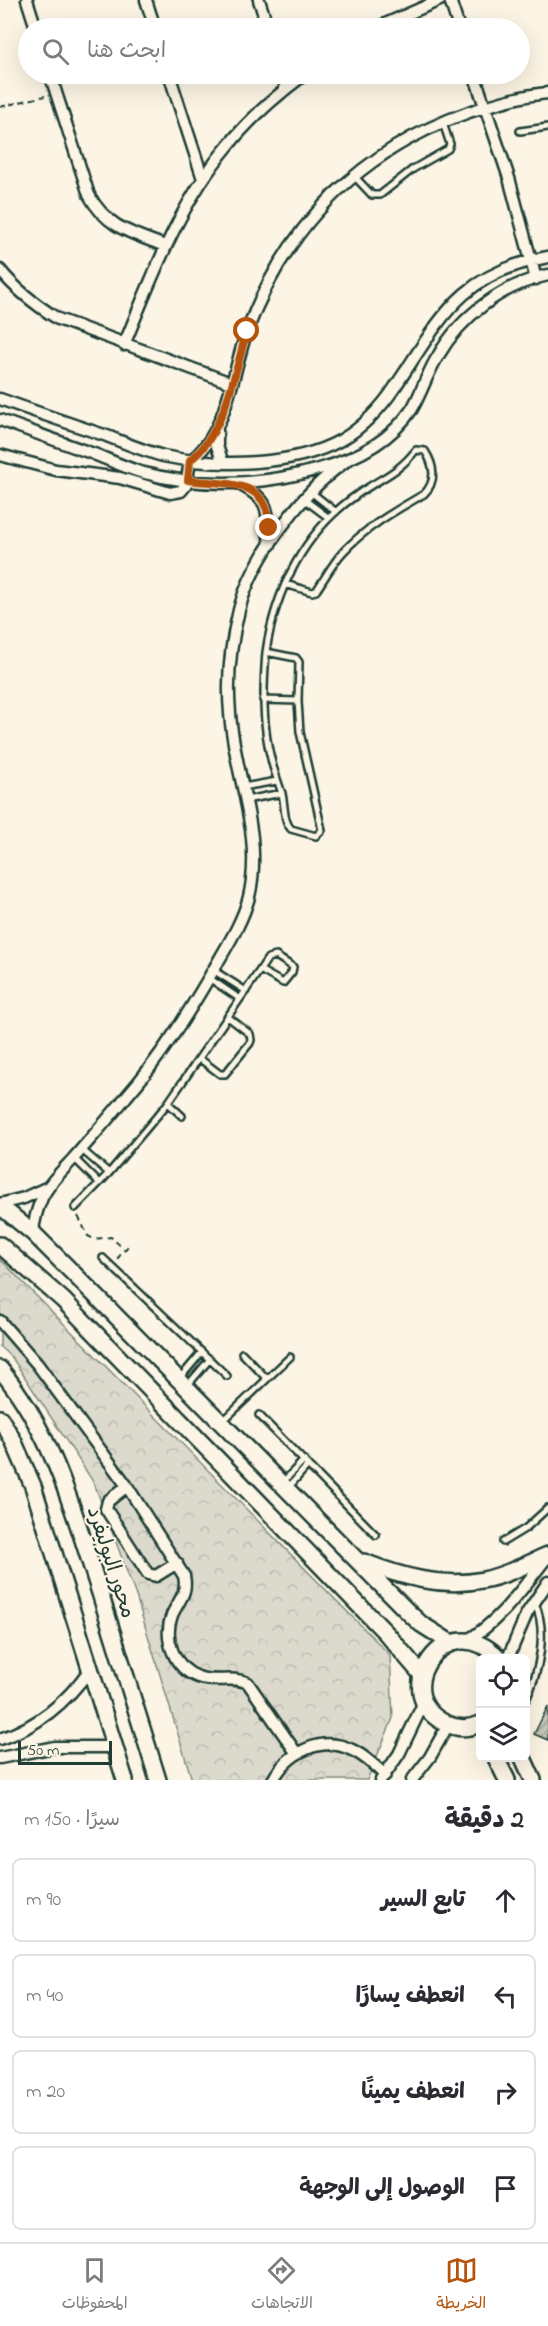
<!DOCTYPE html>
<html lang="ar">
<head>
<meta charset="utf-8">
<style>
  :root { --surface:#fff; --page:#f7f7f7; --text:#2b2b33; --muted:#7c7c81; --line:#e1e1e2; --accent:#b45309 }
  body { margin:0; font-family:"Indie Flower","Playpen Sans Arabic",sans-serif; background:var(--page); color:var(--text); direction:rtl }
  .controls { position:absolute; right:18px; bottom:18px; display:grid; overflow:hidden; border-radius:9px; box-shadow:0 6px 24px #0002 }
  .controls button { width:54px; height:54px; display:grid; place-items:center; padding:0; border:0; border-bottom:2px solid var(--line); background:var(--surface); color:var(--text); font:30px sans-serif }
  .scale { position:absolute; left:18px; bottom:15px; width:94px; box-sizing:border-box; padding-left:6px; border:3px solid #1f3d34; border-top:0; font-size:16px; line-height:21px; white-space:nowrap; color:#1f3d34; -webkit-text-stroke:4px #fcf5e5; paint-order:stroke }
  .stop { position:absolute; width:18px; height:18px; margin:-14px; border:4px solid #b45309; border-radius:50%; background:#fff }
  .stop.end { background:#b45309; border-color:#fff; box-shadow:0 2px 6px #0008 }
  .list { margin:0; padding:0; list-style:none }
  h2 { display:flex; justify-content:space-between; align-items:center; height:78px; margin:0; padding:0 24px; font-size:26px }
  h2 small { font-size:20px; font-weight:400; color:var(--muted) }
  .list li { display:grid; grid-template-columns:39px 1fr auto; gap:18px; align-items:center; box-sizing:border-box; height:84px; margin:0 12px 12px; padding:0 12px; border:2px solid var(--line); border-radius:9px }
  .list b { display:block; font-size:22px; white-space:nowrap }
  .list em { font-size:20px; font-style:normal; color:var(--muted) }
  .icon { flex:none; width:33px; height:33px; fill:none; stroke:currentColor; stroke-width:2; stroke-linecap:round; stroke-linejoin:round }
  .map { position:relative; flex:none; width:548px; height:1780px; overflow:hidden; direction:ltr }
  .search { position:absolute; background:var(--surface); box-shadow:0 6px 24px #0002; left:18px; right:18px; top:18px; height:66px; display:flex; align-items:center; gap:15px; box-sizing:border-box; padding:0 21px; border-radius:33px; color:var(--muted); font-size:22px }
  .sheet { height:462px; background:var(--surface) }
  nav { display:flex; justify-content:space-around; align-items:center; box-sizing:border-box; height:84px; border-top:2px solid var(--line); background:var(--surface); font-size:16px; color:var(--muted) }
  nav a { display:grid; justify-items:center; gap:3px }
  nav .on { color:var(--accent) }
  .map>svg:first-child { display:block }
  .park { fill:url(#park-crowns); stroke:#7e8c80; stroke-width:1.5 }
  .building { fill:url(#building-hatch); stroke:#1f3d34; stroke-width:1.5 }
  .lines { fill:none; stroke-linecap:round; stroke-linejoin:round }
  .lane-casing { stroke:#1f3d34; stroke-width:10 }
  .street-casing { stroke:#1f3d34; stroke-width:15 }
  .secondary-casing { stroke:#1f3d34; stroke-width:20 }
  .path { stroke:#1f3d34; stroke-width:2; stroke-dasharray:6 4.5; stroke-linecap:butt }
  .lane { stroke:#fcf5e5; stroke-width:5 }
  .street { stroke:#fcf5e5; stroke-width:10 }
  .secondary { stroke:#fcf5e5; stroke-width:15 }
  .route { stroke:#b45309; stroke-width:8 }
  .labels { text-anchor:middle; stroke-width:4.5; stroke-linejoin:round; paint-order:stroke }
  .street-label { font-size:21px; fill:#1f3d34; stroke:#fcf5e5 }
</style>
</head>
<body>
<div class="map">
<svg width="548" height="1780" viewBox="0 0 548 1780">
  <defs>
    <pattern id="park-crowns" width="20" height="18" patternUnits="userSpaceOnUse" patternTransform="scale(1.5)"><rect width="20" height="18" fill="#dcdacc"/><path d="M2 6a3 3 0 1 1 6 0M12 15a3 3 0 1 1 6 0" fill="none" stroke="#bcbcb0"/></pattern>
    <pattern id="building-hatch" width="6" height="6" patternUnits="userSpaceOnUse" patternTransform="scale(1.5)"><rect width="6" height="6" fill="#c5c7b9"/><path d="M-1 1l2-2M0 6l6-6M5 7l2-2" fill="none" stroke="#9fa397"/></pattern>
  </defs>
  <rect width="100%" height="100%" fill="#fcf5e5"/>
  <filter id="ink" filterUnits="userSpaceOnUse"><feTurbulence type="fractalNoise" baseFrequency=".0167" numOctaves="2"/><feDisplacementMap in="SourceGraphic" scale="12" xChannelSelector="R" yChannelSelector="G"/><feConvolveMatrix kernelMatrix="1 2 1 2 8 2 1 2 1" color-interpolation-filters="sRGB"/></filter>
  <g filter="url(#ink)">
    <path class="park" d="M0,1259L390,1655L393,1718L367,1780H192L136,1596L94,1483L13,1359L0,1347Z"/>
    <path class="building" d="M548,1706V1740L534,1734Z"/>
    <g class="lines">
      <g class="lane-casing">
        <path id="lane" d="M520,131L548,127
          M355,177L372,195H380L413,169L448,149L450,144L443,123
          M311,492L336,512
          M305,500L329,518
          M266,652C275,590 305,530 358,494C382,477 397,474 416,450L425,451C434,465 437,481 424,494C395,511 366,527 343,552C332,564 325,578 316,591L312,592L285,584
          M266,652L296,658L299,662L298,701L300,732L322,830L316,836L291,829C283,820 285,806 282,794C279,784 275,774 272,763C262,726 263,690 266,652Z
          M263,700L298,701
          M243,787L277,781
          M246,800L282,793
          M276,956L293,967L292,972L283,983L260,970L268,958Z
          M213,970L246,991
          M209,978L240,999
          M200,1059L220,1074H225L250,1043L251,1040L250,1034L228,1017
          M168,1103L182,1116
          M81,1149L109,1173
          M74,1158L99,1183
          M75,1208L109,1173L168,1103L260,970
          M103,1258L227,1376
          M242,1353L267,1379
          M180,1378L202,1352
          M187,1386L210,1359
          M259,1415L376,1535
          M222,1422L290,1357
          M282,1483L304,1460
          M288,1488L308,1465
          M503,1542L526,1528L548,1508
          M526,1700C539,1672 548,1633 535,1603"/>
      </g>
      <g class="street-casing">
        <path id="street" d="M27,0L36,28
          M146,0L155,28
          M259,0L268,28
          M450,0L459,28
          M376,28L440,0
          M50,74L89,195C107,228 132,233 165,246
          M169,74L203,179
          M282,74L286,88
          M474,74L509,178L536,279
          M0,270C16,290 36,305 58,319L231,383
          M124,345C153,275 179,204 228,146C250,118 277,95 305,74
          M0,399C36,412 71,424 107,436C125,443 144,451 163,456C215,467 293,467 341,440C362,428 382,407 395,387C441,319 459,273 548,257
          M0,420C31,431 62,443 94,454C109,460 125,467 140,472C200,488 260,486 319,469C356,459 390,442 412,409C422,392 427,373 438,356C461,316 502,285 548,275
          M217,429V446L223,463
          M0,455L56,470L120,478L170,493L181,491L186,485L190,461C228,433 232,372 247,331C287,224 362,150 469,112C494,104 522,95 548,93
          M239,484C275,503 265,511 270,545
          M0,1204L24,1198L48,1187
          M33,1233C34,1221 37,1209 42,1198C49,1183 62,1171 73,1159C91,1138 109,1118 126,1097C162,1056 191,1009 218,962C230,941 243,920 249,897C264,832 234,776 230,713C227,680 231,642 239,610C252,558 303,491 346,461
          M0,1321L38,1365L127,1486L184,1576C188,1594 178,1601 172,1615C163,1639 174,1668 198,1677C215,1684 232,1675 248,1683L297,1754
          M127,1486L108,1501L106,1509L146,1571L148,1574L156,1576L177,1563
          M466,1641C501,1621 523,1587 548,1556
          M508,1658L527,1613L548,1582
          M0,1739C39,1726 67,1702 90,1669
          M0,1758L55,1747H115
          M273,1780C288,1752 322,1735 352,1750C364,1755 375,1766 385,1775
          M381,1780L399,1754L424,1702
          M412,1780L430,1757L448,1725"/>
      </g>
      <g class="secondary-casing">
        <path id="secondary" d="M0,1206L33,1233L109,1309L407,1611L421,1624L451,1643
          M0,1245L63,1300L386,1633L422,1675
          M0,1369C53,1433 75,1515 100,1593C119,1655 139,1718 158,1780
          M0,1418L13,1440L33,1486L125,1780
          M364,1562C402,1577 442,1588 483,1580C505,1576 527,1564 548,1555
          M480,1724C469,1729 457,1729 445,1723C386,1694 446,1604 499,1658
          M496,1758L507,1780
          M523,1758L533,1780"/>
      </g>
      <path class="path" d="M0,107L45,96
        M78,1216L88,1236L94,1239L111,1237L125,1250
        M117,1259L129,1245"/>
      <use href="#lane" class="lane"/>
      <use href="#street" class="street"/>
      <use href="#secondary" class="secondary"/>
    </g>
  </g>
  <g class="lines" filter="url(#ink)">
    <path class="route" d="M247,331C235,371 224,436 190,460L188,480C222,485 271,477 269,528"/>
  </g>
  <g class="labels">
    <g class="street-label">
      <text transform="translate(112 1562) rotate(72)" y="7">محور البوليفرد</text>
    </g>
  </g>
</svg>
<div class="controls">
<button><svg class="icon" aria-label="locate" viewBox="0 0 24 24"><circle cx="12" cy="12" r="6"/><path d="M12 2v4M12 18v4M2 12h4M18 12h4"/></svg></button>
<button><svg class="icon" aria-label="layers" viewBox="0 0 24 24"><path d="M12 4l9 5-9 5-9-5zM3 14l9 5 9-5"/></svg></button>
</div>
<div class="scale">50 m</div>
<div class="stop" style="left:247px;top:331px"></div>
<div class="stop end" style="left:269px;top:528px"></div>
<div class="search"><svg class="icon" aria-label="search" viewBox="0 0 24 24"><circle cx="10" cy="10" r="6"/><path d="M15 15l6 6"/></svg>ابحث هنا</div>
</div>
<section class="sheet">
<h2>2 دقيقة<small>سيرًا · 150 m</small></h2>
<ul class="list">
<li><svg class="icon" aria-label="ahead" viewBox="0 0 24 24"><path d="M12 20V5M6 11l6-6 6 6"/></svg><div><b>تابع السير</b></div><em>90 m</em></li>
<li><svg class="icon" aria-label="left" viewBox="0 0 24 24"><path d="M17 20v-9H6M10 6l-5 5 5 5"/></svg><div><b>انعطف يسارًا</b></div><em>40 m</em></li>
<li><svg class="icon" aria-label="right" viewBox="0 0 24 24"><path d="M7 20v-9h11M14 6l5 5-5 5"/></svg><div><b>انعطف يمينًا</b></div><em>20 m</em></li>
<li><svg class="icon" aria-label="arrive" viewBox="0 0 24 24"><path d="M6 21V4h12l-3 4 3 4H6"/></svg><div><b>الوصول إلى الوجهة</b></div></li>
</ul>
</section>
<nav>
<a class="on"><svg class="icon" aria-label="map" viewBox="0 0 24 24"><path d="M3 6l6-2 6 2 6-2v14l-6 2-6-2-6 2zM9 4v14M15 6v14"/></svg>الخريطة</a>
<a><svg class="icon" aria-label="directions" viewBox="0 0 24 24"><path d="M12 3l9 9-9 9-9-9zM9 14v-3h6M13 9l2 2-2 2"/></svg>الاتجاهات</a>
<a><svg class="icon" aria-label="saved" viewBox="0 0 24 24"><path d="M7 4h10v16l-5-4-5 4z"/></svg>المحفوظات</a>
</nav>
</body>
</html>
